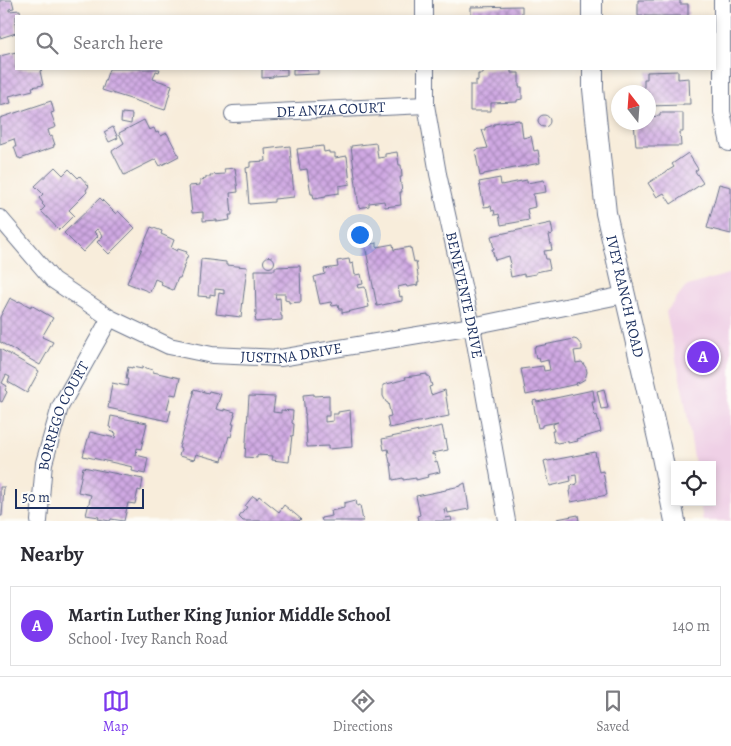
<!DOCTYPE html>
<html lang="en">
<head>
<meta charset="utf-8">
<style>
  :root { --surface:#fff; --page:#f2f2f3; --text:#2b2b33; --muted:#7c7c81; --line:#e1e1e2; --accent:#7c3aed }
  body { margin:0; font-family:Alegreya,serif; background:var(--page); color:var(--text) }
  .controls { position:absolute; right:15px; bottom:15px; display:grid; overflow:hidden; border-radius:0px; box-shadow:0 2px 8px #0003 }
  .controls button { width:45px; height:45px; display:grid; place-items:center; padding:0; border:0; border-bottom:1px solid var(--line); background:var(--surface); color:var(--text); font:25px sans-serif }
  .compass { position:absolute; left:611px; top:85px; width:45px; height:45px; border-radius:50%; background:var(--surface); box-shadow:0 2px 8px #0003; rotate:343deg }
  .scale { position:absolute; left:15px; bottom:12px; width:129px; box-sizing:border-box; padding-left:5px; border:2px solid #1b2f5e; border-top:0; font-size:14px; line-height:18px; white-space:nowrap; color:#1b2f5e; -webkit-text-stroke:4px #fdfcf7; paint-order:stroke }
  .you { position:absolute; left:359px; top:234px; width:18px; height:18px; margin:-12px; border:4px solid #fff; border-radius:50%; background:#1a73e8; box-shadow:0 0 0 8px #1a73e833 }
  .badge { display:grid; place-items:center; width:32px; height:32px; border-radius:50%; background:var(--accent); color:#fff; font-size:16px; font-weight:700 }
  .pin { position:absolute; translate:-50% -50%; border:2px solid #fff; box-shadow:0 1px 5px #0006 }
  .list { margin:0; padding:0; list-style:none }
  h2 { display:flex; justify-content:space-between; align-items:center; height:65px; margin:0; padding:0 20px; font-size:21px }
  h2 small { font-size:16px; font-weight:400; color:var(--muted) }
  .list li { display:grid; grid-template-columns:32px 1fr auto; gap:15px; align-items:center; box-sizing:border-box; height:80px; margin:0 10px 10px; padding:0 10px; border:1px solid var(--line); border-radius:0px }
  .list b { display:block; font-size:19px; white-space:nowrap }
  .list p { margin:0; font-size:16px; white-space:nowrap; color:var(--muted) }
  .list em { font-size:16px; font-style:normal; color:var(--muted) }
  .icon { flex:none; width:28px; height:28px; fill:none; stroke:currentColor; stroke-width:2; stroke-linecap:round; stroke-linejoin:round }
  .map { position:relative; flex:none; width:731px; height:521px; overflow:hidden }
  .search { position:absolute; background:var(--surface); box-shadow:0 2px 8px #0003; left:15px; right:15px; top:15px; height:55px; display:flex; align-items:center; gap:12px; box-sizing:border-box; padding:0 18px; border-radius:0px; color:var(--muted); font-size:19px }
  .sheet { height:155px; background:var(--surface) }
  nav { display:flex; justify-content:space-around; align-items:center; box-sizing:border-box; height:70px; border-top:1px solid var(--line); background:var(--surface); font-size:14px; color:var(--muted) }
  nav a { display:grid; justify-items:center; gap:2px }
  nav .on { color:var(--accent) }
  .map>svg:first-child { display:block }
  .built { fill:#efd0e6 }
  .building { fill:url(#building-cross-hatch) }
  .lines { fill:none; stroke-linecap:round; stroke-linejoin:round }
  .minor-casing { stroke:#68728a; stroke-width:18 }
  .tertiary-casing { stroke:#68728a; stroke-width:22 }
  .minor { stroke:#fff; stroke-width:16 }
  .tertiary { stroke:#fff; stroke-width:20 }
  .labels { text-anchor:middle; stroke-width:4.5; stroke-linejoin:round; paint-order:stroke }
  .street-label { font-size:15px; fill:#1b2f5e; stroke:#fdfcf7 }
</style>
</head>
<body>
<div class="map">
<svg width="731" height="521" viewBox="0 0 731 521">
  <defs>
    <pattern id="building-cross-hatch" width="8" height="8" patternUnits="userSpaceOnUse" patternTransform="scale(1.25)"><rect width="8" height="8" fill="#d0a9e3"/><path d="M0 0l8 8M0 8l8-8" fill="none" stroke="#a88abb"/></pattern>
  </defs>
  <rect width="100%" height="100%" fill="#fdfcf7"/>
  <filter id="ink" filterUnits="userSpaceOnUse"><feTurbulence type="fractalNoise" baseFrequency=".02" numOctaves="2"/><feDisplacementMap in="SourceGraphic" scale="10" xChannelSelector="R" yChannelSelector="G"/><feConvolveMatrix kernelMatrix="1 2 1 2 8 2 1 2 1" color-interpolation-filters="sRGB"/></filter>
  <filter id="wash" filterUnits="userSpaceOnUse"><feTurbulence type="fractalNoise" baseFrequency=".0096" numOctaves="4" result="noise"/><feDisplacementMap in="SourceGraphic" scale="20" xChannelSelector="R" yChannelSelector="G"/><feGaussianBlur stdDeviation="1.12" result="paint"/><feColorMatrix in="noise" values="0 0 0 0 0 0 0 0 0 0 0 0 0 0 0 0 0 1.4 0 .05"/><feComposite in="paint" operator="in"/></filter>
  <g filter="url(#wash)">
    <rect width="100%" height="100%" fill="#f8eddb"/>
    <path class="built" d="M731,273V521H703L700,502H712V465H695L685,402L666,312L685,287Z"/>
    <g id="blocks">
      <path class="building" d="M0,0H12L14,8L9,9V11L20,10L21,16H16V23H15L16,33L0,38Z
        M638,0H680V4H688V16H638Z
        M522,6V16H471V7Z
        M16,52V69H41L42,70L40,71L43,85L32,87L33,90L9,96L11,103L0,106V56Z
        M109,69H160L159,72L156,71L153,79L172,85L165,110L102,90Z
        M262,69H287V75L273,76V77L262,78Z
        M293,69H318V74L293,75Z
        M483,69H511V73H519V87H522V99L517,100V102L491,103V111H470V85H476V80L478,81V74H483Z
        M678,71V79L689,78L690,104H683V105L648,106V92H644V79H647V72Z
        M51,101L54,112L51,113L56,127L48,130L50,137L52,136L55,145H53L54,147L20,159V158H18L14,147H16L14,139L0,144V118Z
        M122,113L132,114L131,124L121,122Z
        M660,113H683V132H680L681,146H636L634,122H648V117L660,116Z
        M538 121a6 6 0 1 1 12 0a6 6 0 1 1-12 0Z
        M144,120L149,130L154,128L156,133L158,132L161,136L167,133L179,156L160,166L156,159L124,175L112,151L124,143L119,133Z
        M519,120L520,122H521L523,138L531,136L534,151L538,150L540,163L484,174V175L480,176L475,150L488,148L482,130H485V128L494,125V124Z
        M113,127L118,138L109,142L104,132Z
        M376,143L378,158L385,157V154L397,152L399,165H401L402,177H400L402,192H400L401,205L385,207L384,201L369,203V206L359,208L351,146Z
        M290,146L294,197L274,199V202L249,204L246,168L250,167V162L266,161L265,149Z
        M323,146L324,152L329,151V153H335V158L347,156L350,184L339,186V193L326,195V197L314,199L313,194H311L307,169L300,170L297,149Z
        M688,153L698,169L695,171L703,183L671,204L664,193L657,197L648,183L674,167L672,164Z
        M55,167L63,175L69,169L78,178L80,176L89,186L86,190L87,192L69,210L74,215L59,230L41,211L45,207L42,204L43,203L39,198L43,194L35,186Z
        M235,168L238,192L230,193L232,215H229L230,220L217,222V220L203,221V212L192,213L189,186L200,185V180L206,179V177H211L210,175L225,174L224,169Z
        M500,178L501,185L527,180V183L544,180L546,192L533,194L535,207L527,209L529,220L501,225L499,214L495,215L494,210L492,211L491,206L484,207L479,182Z
        M719,184L731,187V234L707,228Z
        M100,198L116,214L118,211L135,228L109,254L97,242L103,236L97,229L94,232L98,236L83,252L64,233Z
        M551,223L553,234L549,235L552,250L544,251L546,259H548L550,269L536,272V274L524,276V274L511,277L509,265L511,264L509,256L495,260L492,249H494L491,236Z
        M151,227L162,231L161,234L174,240L171,248L177,251L178,249L187,252L186,254L188,255L183,267H184L180,278H178L173,290L161,285L162,282L155,279L150,292L127,283Z
        M377,243V247L393,244L394,250L410,247V249L411,248L414,262L416,261L419,283H417L418,285L407,287L406,285L398,287L400,297L402,296V301L377,306L365,245Z
        M263.5 262a5.5 5.5 0 1 1 11 0a5.5 5.5 0 1 1-11 0Z
        M201,259L226,262V265L247,267L241,317L216,314L219,293L224,294V290L215,289V295L210,294V297L198,296Z
        M349,259L350,264L353,263L355,275L361,274L363,284L357,285L358,288L365,287L369,307L342,313V309H339L338,305L332,306L331,302L320,304L314,277L325,274L324,269L338,267L337,261Z
        M300,266L301,302L289,303V301L285,300V294H275L276,299L280,298L281,316H282V320L256,322L255,317L256,316L255,270H275V267Z
        M10,298L18,302L19,301L31,307V305L53,318L42,337L53,342L40,365L0,342V317Z
        M574,339L577,340L582,346V350L574,351L576,363L582,362L586,368L587,372L585,379L580,382L576,383L577,384L526,395L521,369L543,366L544,371L550,370L548,360L540,362L539,358L536,359L534,347Z
        M0,349L39,371L27,393L8,382L10,377L6,375L2,383L7,386L5,390L7,392L2,402L0,401Z
        M128,367L132,368V367L142,369V367L153,370V372L180,378L176,395L171,394L167,409L171,410L168,421L108,408L112,383L127,386L128,379H126Z
        M427,374V376H429L432,386L429,387L431,395L445,390L449,416L389,428L387,417L391,416L388,403L386,402L383,396V385L406,379L405,377Z
        M194,389L208,393L209,391L221,394L216,409L224,411V409L235,412L234,415H235L232,424H234L231,437L229,436L222,461L196,454L194,460L179,456L181,449L179,448L194,393H193Z
        M604,389L608,408L601,409L597,391Z
        M593,390L595,402H592L595,416L597,415L601,432L577,439L578,441L568,443V441L557,443L556,442H554L552,431H554L553,424L558,422L542,425V427L538,428L533,401L536,400L537,402Z
        M314,394V396L329,395V416H325V422L333,421V414H338V412L350,410L352,447L328,449V446L307,447L305,416L306,414H305L303,395Z
        M249,396L275,397L273,412L281,413V410L293,411L292,423L294,424L293,436L292,435L289,462L272,460L273,456L257,455V458L245,457Z
        M111,416L147,423L141,449L137,448L136,455L148,458L145,474L132,471L133,467L83,456L90,432L115,438L116,433L110,431L111,427H109Z
        M442,426L445,440L446,439L448,450L432,453V455L434,454L435,462L437,461L440,472L427,475L428,477L416,480V478L403,480V478L393,480L391,463H390L388,453H389L388,449L384,450L382,439Z
        M595,452L599,472L603,471L607,495L571,502L569,491L571,490V486L577,484L576,475L570,476L571,481L550,486L544,461L547,460L548,461Z
        M83,467L143,479L141,491L138,490L135,504L128,503L124,521L111,519L110,521L98,519L99,517L86,515L91,495L78,492Z
        M465,483L469,509L448,513L447,509H444L446,518L451,517L452,521H418L417,516L420,515L416,496L446,490V489L461,486V485Z
        M0,487H4L2,516H0Z
        M253,496L257,499L259,496L279,512L284,505L301,519L299,521H243L239,517L247,507L245,506Z
        M356,500L357,506L360,505L363,521H322L321,518L332,516L331,511L344,508V503Z
        M578,515L579,521H557V519Z"/>
    </g>
  </g>
  <g filter="url(#ink)">
    <use href="#blocks" fill-opacity="0" stroke="#68728a" stroke-width="1"/>
    <g class="lines">
      <g class="minor-casing">
        <g id="minor">
          <path d="M424,0V16"/>
          <path d="M722,0V112L729,143H731"/>
          <path id="s1" d="M426,69V105L438,174L472,326L507,521"/>
          <path id="s2" d="M233,114L426,105"/>
          <path id="s3" d="M0,218L53,280L110,318L169,346L212,355L280,358L472,326L624,295"/>
          <path id="s4" d="M39,521L44,463L60,407L110,318"/>
        </g>
      </g>
      <g class="tertiary-casing">
        <g id="tertiary">
          <path d="M592,0V16"/>
          <path id="s5" d="M593,69V89L606,213L660,447L675,521"/>
        </g>
      </g>
      <use href="#minor" class="minor"/>
      <use href="#tertiary" class="tertiary"/>
    </g>
  </g>
  <g class="labels">
    <g class="street-label">
      <text dy="5" stroke="none"><textPath href="#s2" startOffset="98">DE ANZA COURT</textPath></text>
      <text dy="5" stroke="none"><textPath href="#s1" startOffset="230">BENEVENTE DRIVE</textPath></text>
      <text dy="5" stroke="none"><textPath href="#s5" startOffset="230">IVEY RANCH ROAD</textPath></text>
      <text dy="5" stroke="none"><textPath href="#s3" startOffset="339">JUSTINA DRIVE</textPath></text>
      <text dy="5" stroke="none"><textPath href="#s4" startOffset="109">BORREGO COURT</textPath></text>
    </g>
  </g>
</svg>
<div class="controls">
<button><svg class="icon" aria-label="locate" viewBox="0 0 24 24"><circle cx="12" cy="12" r="6"/><path d="M12 2v4M12 18v4M2 12h4M18 12h4"/></svg></button>
</div>
<svg class="compass" viewBox="-18 -18 36 36"><path d="M0-13l5 13h-10z" fill="#e53935"/><path d="M0 13l5-13h-10z" fill="#7c7c81"/></svg>
<div class="scale">50 m</div>
<div class="you"></div>
<div class="pin badge" style="left:703px;top:357px">A</div>
<div class="search"><svg class="icon" aria-label="search" viewBox="0 0 24 24"><circle cx="10" cy="10" r="6"/><path d="M15 15l6 6"/></svg>Search here</div>
</div>
<section class="sheet">
<h2>Nearby<small></small></h2>
<ul class="list">
<li><span class="badge">A</span><div><b>Martin Luther King Junior Middle School</b><p>School · Ivey Ranch Road</p></div><em>140 m</em></li>
</ul>
</section>
<nav>
<a class="on"><svg class="icon" aria-label="map" viewBox="0 0 24 24"><path d="M3 6l6-2 6 2 6-2v14l-6 2-6-2-6 2zM9 4v14M15 6v14"/></svg>Map</a>
<a><svg class="icon" aria-label="directions" viewBox="0 0 24 24"><path d="M12 3l9 9-9 9-9-9zM9 14v-3h6M13 9l2 2-2 2"/></svg>Directions</a>
<a><svg class="icon" aria-label="saved" viewBox="0 0 24 24"><path d="M7 4h10v16l-5-4-5 4z"/></svg>Saved</a>
</nav>
</body>
</html>
